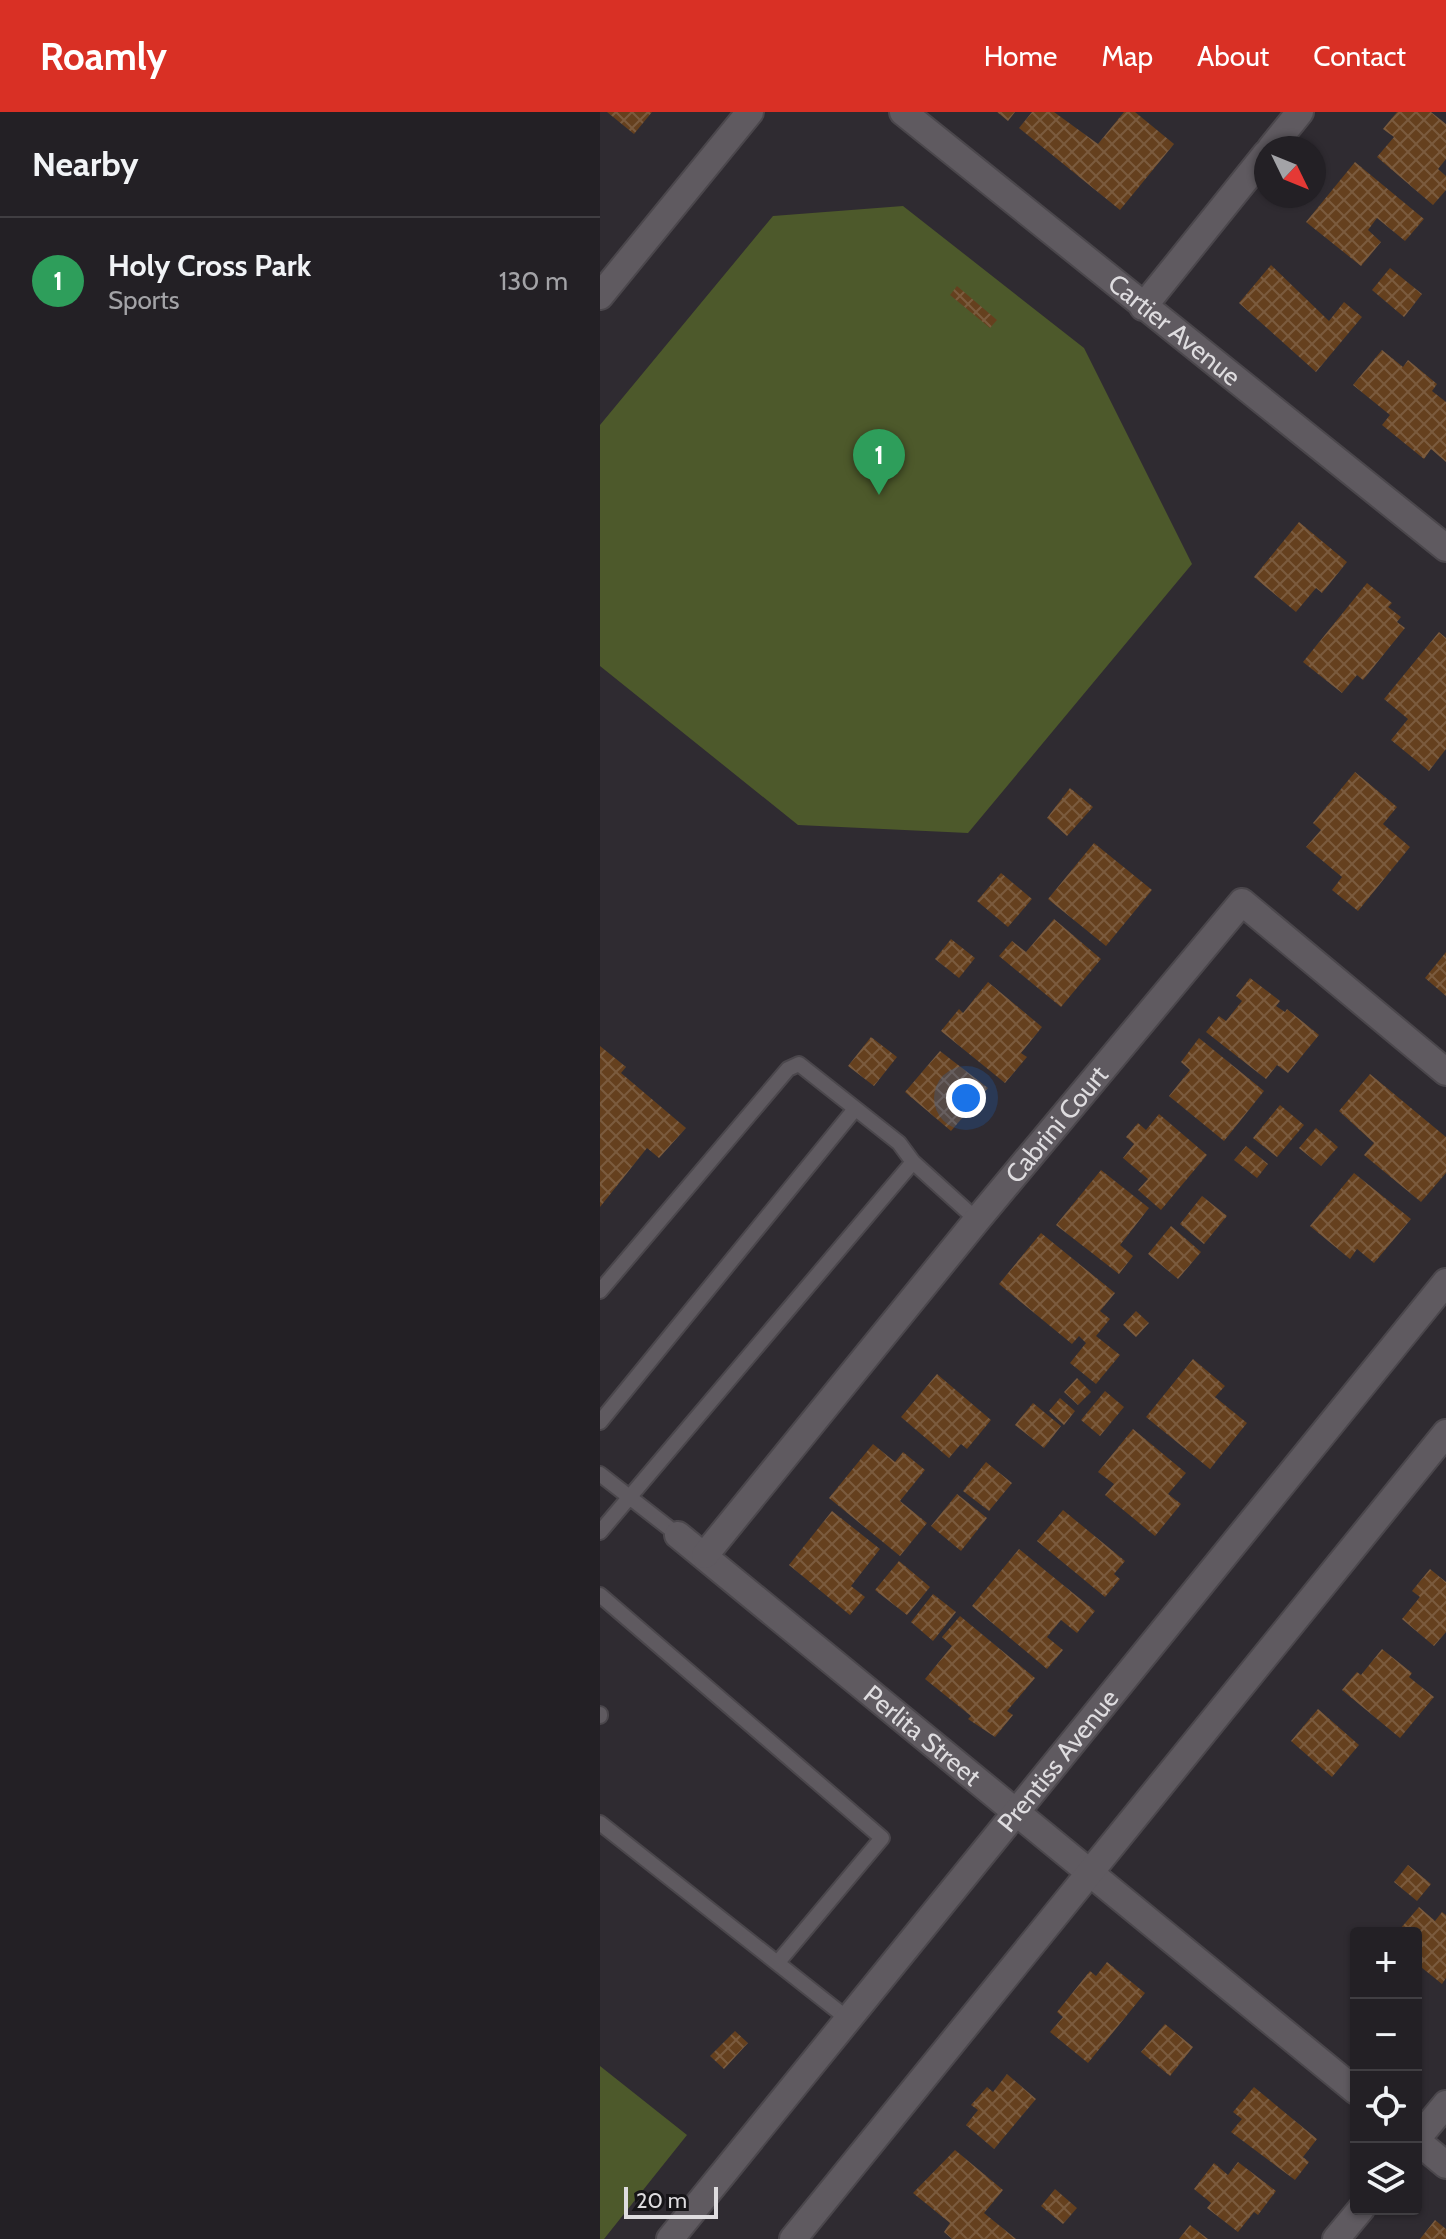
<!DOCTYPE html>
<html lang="en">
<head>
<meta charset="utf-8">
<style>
  :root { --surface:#232025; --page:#2f2d32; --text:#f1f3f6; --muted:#a3a3a7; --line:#403e42; --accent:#d93025 }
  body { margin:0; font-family:Cabin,sans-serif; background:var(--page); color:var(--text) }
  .controls { position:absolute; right:24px; bottom:24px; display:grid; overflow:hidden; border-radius:8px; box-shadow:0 2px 6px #0004 }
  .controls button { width:72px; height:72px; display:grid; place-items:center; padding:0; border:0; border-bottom:2px solid var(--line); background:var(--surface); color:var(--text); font:40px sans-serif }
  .compass { position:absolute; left:654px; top:24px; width:72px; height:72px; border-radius:50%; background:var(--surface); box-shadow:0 2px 6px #0004; rotate:133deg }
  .scale { position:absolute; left:24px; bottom:20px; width:94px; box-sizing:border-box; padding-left:8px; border:4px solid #dedcdf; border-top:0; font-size:22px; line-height:28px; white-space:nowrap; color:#dedcdf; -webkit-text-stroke:6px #161417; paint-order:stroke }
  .you { position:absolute; left:366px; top:986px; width:28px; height:28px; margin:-20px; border:6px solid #fff; border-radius:50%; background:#1a73e8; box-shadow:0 0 0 12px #1a73e833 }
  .badge { display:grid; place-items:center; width:52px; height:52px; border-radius:50%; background:var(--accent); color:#fff; font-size:26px; font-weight:700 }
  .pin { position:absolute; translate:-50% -66px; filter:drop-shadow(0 2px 4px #0008) }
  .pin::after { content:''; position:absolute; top:42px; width:28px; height:24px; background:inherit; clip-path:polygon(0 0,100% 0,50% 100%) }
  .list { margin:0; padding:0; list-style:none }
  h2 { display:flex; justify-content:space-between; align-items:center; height:104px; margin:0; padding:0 32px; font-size:34px }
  h2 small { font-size:26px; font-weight:400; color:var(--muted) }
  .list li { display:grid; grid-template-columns:52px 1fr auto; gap:24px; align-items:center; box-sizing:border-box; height:128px; padding:0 32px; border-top:2px solid var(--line) }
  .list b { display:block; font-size:30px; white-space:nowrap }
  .list p { margin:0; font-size:26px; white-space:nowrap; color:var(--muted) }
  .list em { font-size:26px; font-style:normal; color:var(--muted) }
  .icon { flex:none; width:44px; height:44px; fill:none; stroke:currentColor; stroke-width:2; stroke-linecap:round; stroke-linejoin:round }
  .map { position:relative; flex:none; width:846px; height:2127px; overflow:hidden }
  header { display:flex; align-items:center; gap:48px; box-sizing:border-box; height:112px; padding:0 40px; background:var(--accent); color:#fff }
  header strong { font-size:38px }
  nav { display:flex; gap:44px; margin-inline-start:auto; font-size:28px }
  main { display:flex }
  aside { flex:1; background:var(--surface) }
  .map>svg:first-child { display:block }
  .green { fill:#4d592b }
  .building { fill:url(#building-cross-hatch) }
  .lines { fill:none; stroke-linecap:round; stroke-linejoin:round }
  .service-casing { stroke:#4b474c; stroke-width:18 }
  .minor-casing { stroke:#4b474c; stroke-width:30 }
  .service { stroke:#5f5a60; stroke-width:14 }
  .minor { stroke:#5f5a60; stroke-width:26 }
  .labels { text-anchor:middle; stroke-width:6; stroke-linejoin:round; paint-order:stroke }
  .street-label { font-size:26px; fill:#dedcdf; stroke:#161417 }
</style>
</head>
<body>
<header>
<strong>Roamly</strong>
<nav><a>Home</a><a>Map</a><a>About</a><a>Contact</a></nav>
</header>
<main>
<aside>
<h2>Nearby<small></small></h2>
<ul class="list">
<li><span class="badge" style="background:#2e9e5b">1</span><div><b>Holy Cross Park</b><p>Sports</p></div><em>130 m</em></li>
</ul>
</aside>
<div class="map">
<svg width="846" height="2127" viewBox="0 0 846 2127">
  <defs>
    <pattern id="building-cross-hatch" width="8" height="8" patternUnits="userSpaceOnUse" patternTransform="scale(2)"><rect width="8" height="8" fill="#65401e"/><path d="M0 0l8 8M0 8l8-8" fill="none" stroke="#7b5b3e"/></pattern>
  </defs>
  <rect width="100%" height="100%" fill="#2f2b31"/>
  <path class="green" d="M303,94L484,236L592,452L368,721L198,713L0,554V313L173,104Z
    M0,1954L87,2023L4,2127H0Z"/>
  <path class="building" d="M7,0H52L34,22Z
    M397,0H415L408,9Z
    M432,0H454L498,32L524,0H535L574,32L520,98L419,16Z
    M797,0H831L846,12V47L838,57L846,64V78L833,93L777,45L794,25L783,17Z
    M755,50L824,107L805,129L777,106L768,118L781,130L761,154L706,110Z
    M671,153L729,209L744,190L762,205L716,260L639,191Z
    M790,156L822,182L804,205L772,178Z
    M357,174L397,208L390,216L350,183Z
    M782,238L803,255L808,248L837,272L832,279L846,290V350L831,337L824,347L782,313L790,303L753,273Z
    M699,410L747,450L722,481L716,476L696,500L654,465Z
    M767,471L792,491L788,495L801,505L797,510L805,516L763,568L757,563L742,581L703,550Z
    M839,520L846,526V637L829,659L791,628L808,607L784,587Z
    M755,660L797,695L783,712L810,735L758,799L732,778L742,765L706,735L721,718L713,711Z
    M470,676L493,695L467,724L447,706Z
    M494,731L552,778L506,834L448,787Z
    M401,761L432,787L408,815L377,789Z
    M454,807L501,847L461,895L399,844L412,829L426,840Z
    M351,827L375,846L359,866L335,847Z
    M846,840V884L825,866Z
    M650,866L680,889L676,894L685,900L687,897L719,923L688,961L677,953L666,967L606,920L619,904L626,909L642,889L636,884Z
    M388,870L442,915L421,941L427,945L405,971L341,919L359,897L363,901Z
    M271,925L297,945L274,974L248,954Z
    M599,926L664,979L624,1029L569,984L590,958L581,950Z
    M0,934L26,955L21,961L86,1016L59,1046L47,1036L0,1095Z
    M340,939L388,976L351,1019L305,980Z
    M770,962L846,1025V1061L821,1090L764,1043L774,1031L739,999Z
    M680,993L704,1013L677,1045L653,1026Z
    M559,1002L607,1043L561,1098L538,1078L548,1067L523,1046L534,1032L526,1025L538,1011L546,1018Z
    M716,1016L738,1035L721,1054L699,1036Z
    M646,1034L668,1052L657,1066L634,1048Z
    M501,1058L549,1096L520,1133L533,1144L519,1162L456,1113Z
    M754,1061L811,1107L774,1151L757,1137L750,1147L710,1114Z
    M602,1084L627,1104L604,1132L580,1112Z
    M571,1114L601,1140L578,1167L548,1142Z
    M441,1121L515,1181L500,1199L510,1207L496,1224L520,1243L496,1272L470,1251L486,1231L479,1224L472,1232L399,1172Z
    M536,1199L549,1211L536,1225L523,1213Z
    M593,1247L625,1274L615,1285L647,1311L610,1357L546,1305Z
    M337,1262L391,1308L367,1337L361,1332L349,1346L301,1305Z
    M477,1266L491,1280L478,1293L464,1280Z
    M505,1279L524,1295L500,1324L481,1308Z
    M460,1286L475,1299L464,1313L449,1299Z
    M433,1291L461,1314L444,1336L415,1313Z
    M533,1317L586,1361L568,1382L581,1392L555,1424L505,1383L514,1372L498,1360Z
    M273,1332L295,1350L303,1340L325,1358L300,1389L327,1411L300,1444L229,1386Z
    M386,1350L412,1371L389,1399L363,1379Z
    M357,1382L387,1406L361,1439L331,1414Z
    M463,1398L525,1449L514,1462L520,1467L505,1485L437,1429Z
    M232,1399L280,1437L251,1474L265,1485L250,1503L189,1453Z
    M419,1437L495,1499L477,1521L461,1508L447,1525L463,1538L447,1557L372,1494Z
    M299,1449L330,1475L307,1503L275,1478Z
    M830,1457L846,1470V1520L834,1534L802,1507L820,1485L812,1479Z
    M333,1482L356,1500L333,1529L311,1510Z
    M360,1504L435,1566L407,1599L413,1603L395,1625L368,1607L371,1604L325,1567L352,1534L342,1525Z
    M782,1537L812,1561L809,1565L834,1585L800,1626L742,1578L757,1560L761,1563Z
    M718,1597L759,1633L732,1665L691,1629Z
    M808,1753L831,1772L817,1789L794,1770Z
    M819,1795L835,1809L842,1800L846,1803V1866L842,1872L816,1851V1821L800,1817Z
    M507,1850L545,1881L488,1951L450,1920L463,1905L457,1900L490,1859L496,1864Z
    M565,1912L593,1935L570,1964L541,1940Z
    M135,1919L148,1931L124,1957L110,1944Z
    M407,1962L436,1987L394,2037L366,2013L378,1998L371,1993L387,1975L393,1980Z
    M654,1975L717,2027L703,2045L709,2050L695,2068L631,2020L642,2007L633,2000Z
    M355,2038L403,2078L384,2101L416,2127H352L344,2120L350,2111L313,2081Z
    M638,2050L676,2079L658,2103L654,2100L638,2120L607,2096L611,2091L594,2077L614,2051L628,2063Z
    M455,2077L477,2096L463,2112L441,2094Z
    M835,2108L846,2117V2127H820Z
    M590,2113L608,2127H579Z"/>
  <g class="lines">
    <g class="service-casing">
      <path id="service" d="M0,1179L188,957L199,952L299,1031L313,1050L377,1108
        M0,1310L255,997
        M0,1362L78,1423
        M0,1420L313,1050
        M0,1483L282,1726L179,1849
        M0,1602V1604
        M0,1711L248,1907"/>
    </g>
    <g class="minor-casing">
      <g id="minor">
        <path id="s1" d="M303,0L846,436"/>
        <path d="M671,36L700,0"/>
        <path d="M0,184L150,0"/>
        <path d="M543,195L666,42"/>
        <path id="s2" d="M78,1423L756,1979"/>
        <path id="s3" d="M105,1443L377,1108L642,790L846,960"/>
        <path d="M846,1992L816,2028L846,2053"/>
        <path id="s4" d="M70,2127L846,1170"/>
        <path d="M193,2127L846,1321"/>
        <path d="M736,2127L761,2097"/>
      </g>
    </g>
    <use href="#service" class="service"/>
    <use href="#minor" class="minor"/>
  </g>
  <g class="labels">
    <g class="street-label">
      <text dy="9" stroke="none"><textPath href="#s1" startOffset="348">Cartier Avenue</textPath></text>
      <text dy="9" stroke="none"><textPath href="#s3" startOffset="556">Cabrini Court</textPath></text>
      <text dy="9" stroke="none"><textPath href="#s2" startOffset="316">Perlita Street</textPath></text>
      <text dy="9" stroke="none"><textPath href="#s4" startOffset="616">Prentiss Avenue</textPath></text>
    </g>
  </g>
</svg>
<div class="controls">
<button>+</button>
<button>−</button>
<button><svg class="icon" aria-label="locate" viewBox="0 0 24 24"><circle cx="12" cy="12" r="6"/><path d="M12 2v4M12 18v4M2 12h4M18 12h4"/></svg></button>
<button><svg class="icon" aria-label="layers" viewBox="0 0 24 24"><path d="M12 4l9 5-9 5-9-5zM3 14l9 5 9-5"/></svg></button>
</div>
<svg class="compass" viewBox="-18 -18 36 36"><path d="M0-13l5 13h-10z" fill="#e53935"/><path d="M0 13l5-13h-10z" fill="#a3a3a7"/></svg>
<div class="scale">20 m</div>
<div class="you"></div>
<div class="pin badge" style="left:279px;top:383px;background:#2e9e5b">1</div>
</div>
</main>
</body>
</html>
